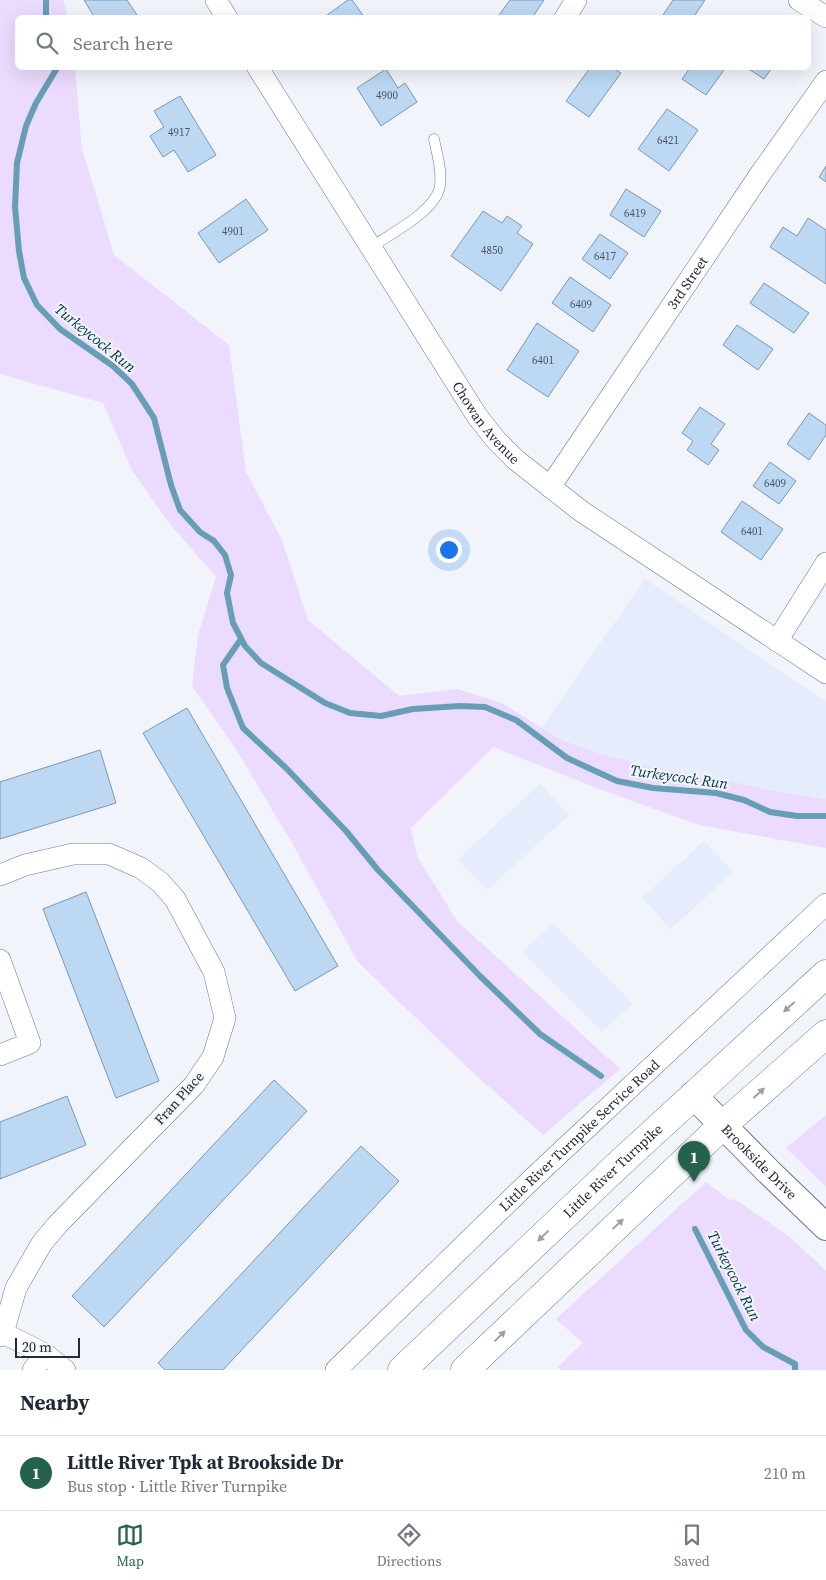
<!DOCTYPE html>
<html lang="en">
<head>
<meta charset="utf-8">
<style>
  :root { --surface:#fff; --page:#f2f2f3; --text:#1f2937; --muted:#747a83; --line:#e0e1e3; --accent:#25624e }
  body { margin:0; font-family:"Source Serif 4",serif; background:var(--page); color:var(--text) }
  .scale { position:absolute; left:15px; bottom:12px; width:65px; box-sizing:border-box; padding-left:5px; border:2px solid #252a36; border-top:0; font-size:14px; line-height:18px; white-space:nowrap; color:#252a36; -webkit-text-stroke:4px #f1f4fa; paint-order:stroke }
  .you { position:absolute; left:448px; top:549px; width:18px; height:18px; margin:-12px; border:4px solid #fff; border-radius:50%; background:#1a73e8; box-shadow:0 0 0 8px #1a73e833 }
  .badge { display:grid; place-items:center; width:32px; height:32px; border-radius:50%; background:var(--accent); color:#fff; font-size:16px; font-weight:700 }
  .pin { position:absolute; translate:-50% -41px; filter:drop-shadow(0 1px 2px #0008) }
  .pin::after { content:''; position:absolute; top:26px; width:18px; height:15px; background:inherit; clip-path:polygon(0 0,100% 0,50% 100%) }
  .list { margin:0; padding:0; list-style:none }
  h2 { display:flex; justify-content:space-between; align-items:center; height:65px; margin:0; padding:0 20px; font-size:21px }
  h2 small { font-size:16px; font-weight:400; color:var(--muted) }
  .list li { display:grid; grid-template-columns:32px 1fr auto; gap:15px; align-items:center; box-sizing:border-box; height:75px; padding:0 20px; border-top:1px solid var(--line) }
  .list b { display:block; font-size:19px; white-space:nowrap }
  .list p { margin:0; font-size:16px; white-space:nowrap; color:var(--muted) }
  .list em { font-size:16px; font-style:normal; color:var(--muted) }
  .icon { flex:none; width:28px; height:28px; fill:none; stroke:currentColor; stroke-width:2; stroke-linecap:round; stroke-linejoin:round }
  .map { position:relative; flex:none; width:826px; height:1370px; overflow:hidden }
  .search { position:absolute; background:var(--surface); box-shadow:0 5px 20px #0002; left:15px; right:15px; top:15px; height:55px; display:flex; align-items:center; gap:12px; box-sizing:border-box; padding:0 18px; border-radius:8px; color:var(--muted); font-size:19px }
  .sheet { height:140px; background:var(--surface) }
  nav { display:flex; justify-content:space-around; align-items:center; box-sizing:border-box; height:70px; border-top:1px solid var(--line); background:var(--surface); font-size:14px; color:var(--muted) }
  nav a { display:grid; justify-items:center; gap:2px }
  nav .on { color:var(--accent) }
  .map>svg:first-child { display:block }
  .built { fill:#e5ecfc }
  .green { fill:#ebdbfe }
  .lines { fill:none; stroke-linecap:round; stroke-linejoin:round }
  .stream { stroke:#669eb6; stroke-width:6 }
  .building { fill:#bcd8f3; stroke:#7d97b1 }
  .service-casing { stroke:#6a7693; stroke-width:11 }
  .minor-casing { stroke:#6a7693; stroke-width:22 }
  .tertiary-casing { stroke:#6a7693; stroke-width:28 }
  .primary-casing { stroke:#6a7693; stroke-width:29 }
  .service { stroke:#fff; stroke-width:10 }
  .minor { stroke:#fff; stroke-width:21 }
  .tertiary { stroke:#fff; stroke-width:26 }
  .primary { stroke:#fff; stroke-width:28 }
  .oneway { fill:#9d9fa5 }
  .labels { text-anchor:middle; stroke-width:4.5; stroke-linejoin:round; paint-order:stroke }
  .number-label { font-size:11px; fill:#4b5665 }
  .street-label { font-size:14px; fill:#252a36; stroke:#f1f4fa }
  .water-label { font-size:15px; font-style:italic; fill:#003345; stroke:#f1f4fa }
</style>
</head>
<body>
<div class="map">
<svg width="826" height="1370" viewBox="0 0 826 1370">
  <rect width="100%" height="100%" fill="#f1f4fa"/>
  <path class="built" d="M645,579L826,702V816L530,744Z
    M540,784L569,815L487,890L458,859Z
    M704,841L733,872L671,929L642,898Z
    M553,923L633,1003L602,1032L522,952Z"/>
  <path class="green" d="M0,0H64L67,17L18,18V68H75L82,149L114,255L229,345L246,472L282,540L308,620L399,696L457,689L502,703L559,739L603,755L656,768L724,780L779,792L826,799V848L699,825L594,787L493,747L411,828L417,856L457,921L620,1069L543,1135L468,1068L358,962L292,843L236,749L192,686L198,635L216,577L169,523L132,470L103,403L0,374Z
    M826,1115V1187L786,1148Z
    M706,1182L731,1201L734,1199L790,1237L826,1271V1370H561L558,1367L583,1343L556,1319Z"/>
  <g class="lines">
    <path class="stream" d="M46,0V18
      M57,68L36,103L26,126L17,163L15,207L19,251L24,278L37,305L60,329L113,366L132,384L154,418L171,485L180,510L200,532L214,541L225,555L231,575L227,593L233,623L245,646L261,663L325,703L350,713L381,716L413,709L460,706L485,707L516,720L567,758L617,781L653,788L716,793L744,800L770,812L797,816H826
      M241,639L223,665L227,688L243,728L287,769L346,831L378,870L480,976L540,1034L601,1076
      M695,1229L746,1330L763,1347L795,1364V1370"/>
  </g>
  <path class="building" d="M84,0H127L139,18H95Z
    M348,0H352L365,18H323Z
    M510,0H544L532,18H497Z
    M673,0H705L693,18H661Z
    M590,68H613L621,73L589,117L566,101Z
    M690,68H721L724,70L706,95L682,79Z
    M747,68H772L764,79Z
    M386,69L398,88L405,83L417,102L381,126L357,88Z
    M180,96L216,155L188,172L174,150L163,157L150,136L164,127L154,111Z
    M667,109L698,130L669,171L638,149Z
    M826,166V182L819,177Z
    M626,189L661,211L644,237L610,215Z
    M246,199L268,230L219,263L198,233Z
    M483,211L502,223L507,216L522,226L517,233L533,244L501,291L451,256Z
    M808,218L826,230V284L770,247L783,227L797,236Z
    M600,234L628,253L610,279L582,259Z
    M570,277L611,305L593,332L552,303Z
    M764,283L809,313L794,333L750,303Z
    M537,323L579,351L548,397L507,370Z
    M737,325L773,349L758,370L723,345Z
    M700,407L725,424L711,444L719,450L708,465L687,450L693,441L682,433Z
    M809,413L826,425V435L809,460L787,444Z
    M770,462L796,481L779,504L753,486Z
    M742,501L783,529L761,560L721,532Z
    M187,708L338,966L295,991L143,733Z
    M100,750L116,803L0,839V782Z
    M86,892L159,1081L116,1098L43,909Z
    M274,1080L307,1111L104,1327L72,1296Z
    M67,1096L86,1145L0,1179V1122Z
    M361,1146L399,1181L223,1370H165L158,1363Z"/>
  <g class="lines">
    <g class="service-casing">
      <path id="service" d="M370,248C390,234 438,210 440,185C442,170 437,154 434,139"/>
    </g>
    <g class="minor-casing">
      <g id="minor">
        <path d="M216,0L227,18"/>
        <path d="M799,0L826,17"/>
        <path d="M565,18L576,0"/>
        <path id="s1" d="M258,68L477,416L496,440L516,460L581,511L826,673"/>
        <path id="s2" d="M550,487L761,173L826,81"/>
        <path d="M777,641L826,563"/>
        <path d="M0,875L25,865L73,854H109L141,868L160,882L175,899L214,972L225,1018L213,1057L194,1085L58,1224L42,1243L16,1288L3,1333"/>
        <path d="M0,960L30,1043L0,1055"/>
        <path d="M0,1336L3,1333L45,1354L65,1370"/>
        <path d="M33,1370L45,1354"/>
        <path id="s3" d="M336,1370L531,1180L826,904"/>
      </g>
    </g>
    <g class="tertiary-casing">
      <g id="tertiary">
        <path id="s4" d="M693,1095L769,1172L826,1227"/>
      </g>
    </g>
    <g class="primary-casing">
      <g id="primary">
        <path id="s5" d="M402,1370L618,1165L826,974"/>
        <path d="M465,1370L723,1125L826,1034"/>
      </g>
    </g>
    <use href="#service" class="service"/>
    <use href="#minor" class="minor"/>
    <use href="#tertiary" class="tertiary"/>
    <use href="#primary" class="primary"/>
  </g>
  <defs><path id="oneway-solid" d="M-6-.8H1V-3.2L6.5 0L1 3.2V.8H-6Z" transform="scale(1.25)"/></defs>
  <g class="oneway">
    <use href="#oneway-solid" transform="translate(789 1007) rotate(138)"/>
    <use href="#oneway-solid" transform="translate(759 1093) rotate(-42)"/>
    <use href="#oneway-solid" transform="translate(618 1224) rotate(-43)"/>
    <use href="#oneway-solid" transform="translate(543 1236) rotate(136)"/>
    <use href="#oneway-solid" transform="translate(500 1336) rotate(-44)"/>
  </g>
  <g class="labels">
    <g class="number-label">
      <text x="387" y="99">4900</text>
      <text x="179" y="136">4917</text>
      <text x="668" y="144">6421</text>
      <text x="635" y="217">6419</text>
      <text x="233" y="235">4901</text>
      <text x="492" y="254">4850</text>
      <text x="605" y="260">6417</text>
      <text x="581" y="308">6409</text>
      <text x="543" y="364">6401</text>
      <text x="775" y="487">6409</text>
      <text x="752" y="535">6401</text>
    </g>
    <g class="street-label">
      <text dy="5" stroke="none"><textPath href="#s2" startOffset="246">3rd Street</textPath></text>
      <text dy="5" stroke="none"><textPath href="#s1" startOffset="422">Chowan Avenue</textPath></text>
      <text transform="translate(179 1098) rotate(-48)" y="5">Fran Place</text>
      <text dy="5" stroke="none"><textPath href="#s3" startOffset="338">Little River Turnpike Service Road</textPath></text>
      <text dy="5" stroke="none"><textPath href="#s4" startOffset="94">Brookside Drive</textPath></text>
      <text dy="5" stroke="none"><textPath href="#s5" startOffset="290">Little River Turnpike</textPath></text>
    </g>
    <g class="water-label">
      <text transform="translate(95 338) rotate(39)" y="5">Turkeycock Run</text>
      <text transform="translate(679 777) rotate(8)" y="5">Turkeycock Run</text>
      <text transform="translate(734 1276) rotate(63)" y="5">Turkeycock Run</text>
    </g>
  </g>
</svg>
<div class="scale">20 m</div>
<div class="you"></div>
<div class="pin badge" style="left:694px;top:1182px">1</div>
<div class="search"><svg class="icon" aria-label="search" viewBox="0 0 24 24"><circle cx="10" cy="10" r="6"/><path d="M15 15l6 6"/></svg>Search here</div>
</div>
<section class="sheet">
<h2>Nearby<small></small></h2>
<ul class="list">
<li><span class="badge">1</span><div><b>Little River Tpk at Brookside Dr</b><p>Bus stop · Little River Turnpike</p></div><em>210 m</em></li>
</ul>
</section>
<nav>
<a class="on"><svg class="icon" aria-label="map" viewBox="0 0 24 24"><path d="M3 6l6-2 6 2 6-2v14l-6 2-6-2-6 2zM9 4v14M15 6v14"/></svg>Map</a>
<a><svg class="icon" aria-label="directions" viewBox="0 0 24 24"><path d="M12 3l9 9-9 9-9-9zM9 14v-3h6M13 9l2 2-2 2"/></svg>Directions</a>
<a><svg class="icon" aria-label="saved" viewBox="0 0 24 24"><path d="M7 4h10v16l-5-4-5 4z"/></svg>Saved</a>
</nav>
</body>
</html>
